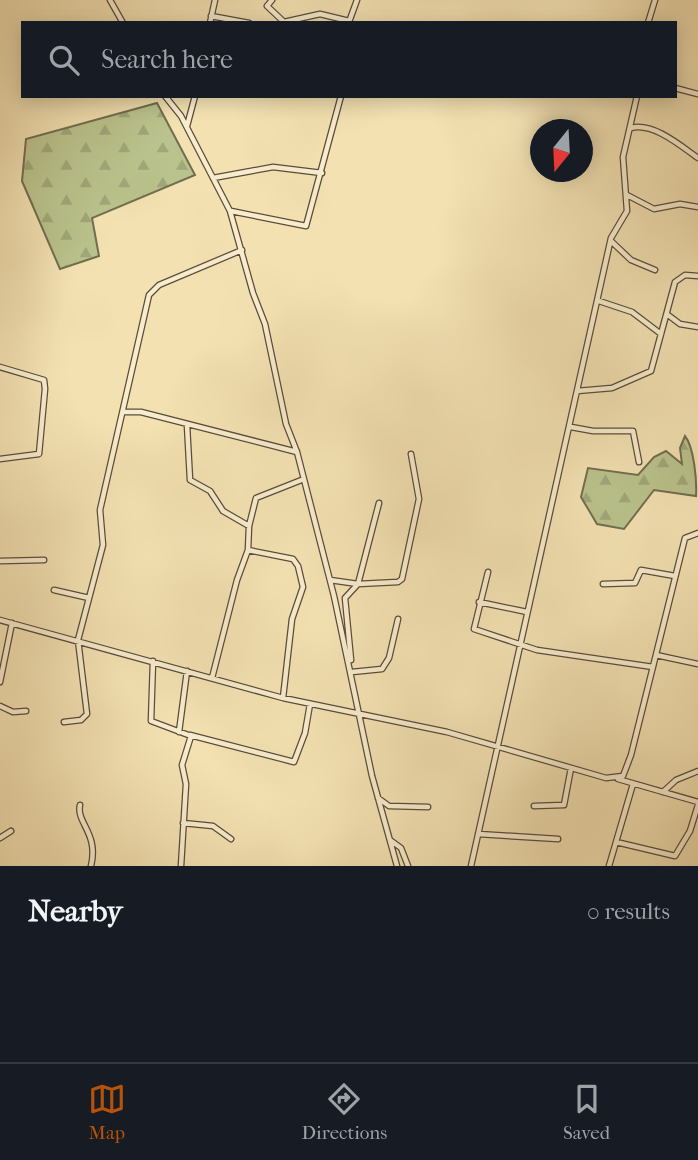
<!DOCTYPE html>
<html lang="en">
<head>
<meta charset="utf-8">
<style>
  :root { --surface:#171b24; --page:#20242c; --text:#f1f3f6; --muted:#9ea1a6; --line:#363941; --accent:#b45309 }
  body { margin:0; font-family:"IM FELL French Canon",serif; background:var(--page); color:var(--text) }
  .compass { position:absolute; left:530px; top:119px; width:63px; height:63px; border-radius:50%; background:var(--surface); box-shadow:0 4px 18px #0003; rotate:198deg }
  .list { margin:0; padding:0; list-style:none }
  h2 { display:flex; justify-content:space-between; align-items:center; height:91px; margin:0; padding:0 28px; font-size:30px }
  h2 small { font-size:23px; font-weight:400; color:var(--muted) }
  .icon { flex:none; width:38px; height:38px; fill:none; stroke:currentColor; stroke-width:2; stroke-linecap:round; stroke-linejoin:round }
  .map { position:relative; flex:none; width:698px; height:866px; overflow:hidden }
  .search { position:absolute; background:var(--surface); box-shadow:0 4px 18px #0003; left:21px; right:21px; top:21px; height:77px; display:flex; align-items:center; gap:18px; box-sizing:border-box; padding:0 24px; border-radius:0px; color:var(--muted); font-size:26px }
  .sheet { height:196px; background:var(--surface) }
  nav { display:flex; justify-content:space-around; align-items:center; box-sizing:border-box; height:98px; border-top:2px solid var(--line); background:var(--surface); font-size:19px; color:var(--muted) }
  nav a { display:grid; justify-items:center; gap:4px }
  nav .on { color:var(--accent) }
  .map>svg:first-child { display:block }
  .forest { fill:url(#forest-firs); stroke:#716e50; stroke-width:2 }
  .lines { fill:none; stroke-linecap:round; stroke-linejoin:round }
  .minor-casing { stroke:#5b4c3a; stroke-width:7 }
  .minor { stroke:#f7eccd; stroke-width:4.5 }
</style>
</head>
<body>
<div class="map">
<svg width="698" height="866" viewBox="0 0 698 866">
  <defs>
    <pattern id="forest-firs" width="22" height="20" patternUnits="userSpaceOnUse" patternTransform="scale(1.75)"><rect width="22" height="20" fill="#bac38d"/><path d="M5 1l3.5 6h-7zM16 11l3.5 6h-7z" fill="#a0a779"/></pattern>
  </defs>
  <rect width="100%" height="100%" fill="#f3e1b2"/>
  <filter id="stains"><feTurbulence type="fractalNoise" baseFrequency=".00286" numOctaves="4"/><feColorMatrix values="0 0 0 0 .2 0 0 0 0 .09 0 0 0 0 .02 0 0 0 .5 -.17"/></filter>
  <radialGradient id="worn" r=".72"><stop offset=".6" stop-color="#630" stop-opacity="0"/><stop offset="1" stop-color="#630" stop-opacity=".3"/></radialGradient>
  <path class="forest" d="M157,103L195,175L92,218L99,256L60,269L22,181L26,139Z
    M685,436C694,447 697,481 696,496L654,490L624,529L597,524L581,497L588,468L638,475L654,457L666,451L682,464L680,448Z"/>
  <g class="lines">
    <g class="minor-casing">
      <path id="minor" d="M110,0L123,23
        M272,0L267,6L284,22L320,14L349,21
        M211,16L249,23
        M349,22L357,0
        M210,23L215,0
        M648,23L655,0
        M675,88L698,94
        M165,96L181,116L230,211L253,293L265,324L286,424L297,452L334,596L372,776L397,866
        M187,126L195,96
        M631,128C653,122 681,146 698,158
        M213,178L273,167L322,173
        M627,195L654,209L680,204L698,207
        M231,211L306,226L341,96
        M612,242L631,260L655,270
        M599,301L632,312L661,334
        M668,315L680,324L698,327
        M0,367L44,380L45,389L39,454L0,459
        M577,391L612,388L651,371L675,282L685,275L698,276
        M123,412H141L297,452
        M187,425L190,480L210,491L223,511L249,526
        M571,427L593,431H633L639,462
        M248,550L293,559L298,566L303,587L292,619L283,698
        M0,561L44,560
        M488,572L474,629L537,650L653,667
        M330,580L358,584L398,582L402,579L419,499L411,454
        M603,584L635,583L641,570L675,576
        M54,590L89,598
        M479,602L527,612
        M0,620L283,698L447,732L606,778L623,776L631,755L685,538L698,533
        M656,655L698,664
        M351,660L345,598L358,584L379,503
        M153,661L151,721L191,736L182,765L186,784L181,866
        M352,672L382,669L389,658L398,619
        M212,678L237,580L248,550L249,526L256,498L304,479
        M0,682L12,623
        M0,706L13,712L26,711
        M64,722L81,720L87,714L78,640L103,545L100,510L149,295L159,285L242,250
        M179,732L187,671
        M190,735L294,762L305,733L310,704
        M618,779L698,802
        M663,792L676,780L698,771
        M378,798L389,806L428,807
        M80,805C76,823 99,833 91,866
        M534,806L564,805L571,768
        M183,823L213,826L231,839
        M478,834L558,839
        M0,838L11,831
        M390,840L401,848L408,866
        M616,842L675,856L690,831L698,805
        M471,866L611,238L627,211L623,157L637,96
        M609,866L633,784"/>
    </g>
    <use href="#minor" class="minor"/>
  </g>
  <rect width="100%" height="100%" filter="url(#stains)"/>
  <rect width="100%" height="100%" fill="url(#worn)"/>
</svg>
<svg class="compass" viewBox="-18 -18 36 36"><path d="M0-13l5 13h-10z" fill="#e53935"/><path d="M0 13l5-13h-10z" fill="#9ea1a6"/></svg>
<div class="search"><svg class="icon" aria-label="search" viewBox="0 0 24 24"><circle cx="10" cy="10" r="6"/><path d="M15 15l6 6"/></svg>Search here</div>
</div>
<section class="sheet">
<h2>Nearby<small>0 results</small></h2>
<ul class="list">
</ul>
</section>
<nav>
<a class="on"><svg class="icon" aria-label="map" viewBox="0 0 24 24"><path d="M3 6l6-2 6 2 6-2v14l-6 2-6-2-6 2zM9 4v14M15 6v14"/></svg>Map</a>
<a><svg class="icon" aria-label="directions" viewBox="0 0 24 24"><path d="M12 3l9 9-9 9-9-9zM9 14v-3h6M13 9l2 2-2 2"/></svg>Directions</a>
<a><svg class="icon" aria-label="saved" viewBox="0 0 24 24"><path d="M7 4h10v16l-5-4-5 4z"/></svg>Saved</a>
</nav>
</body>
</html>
